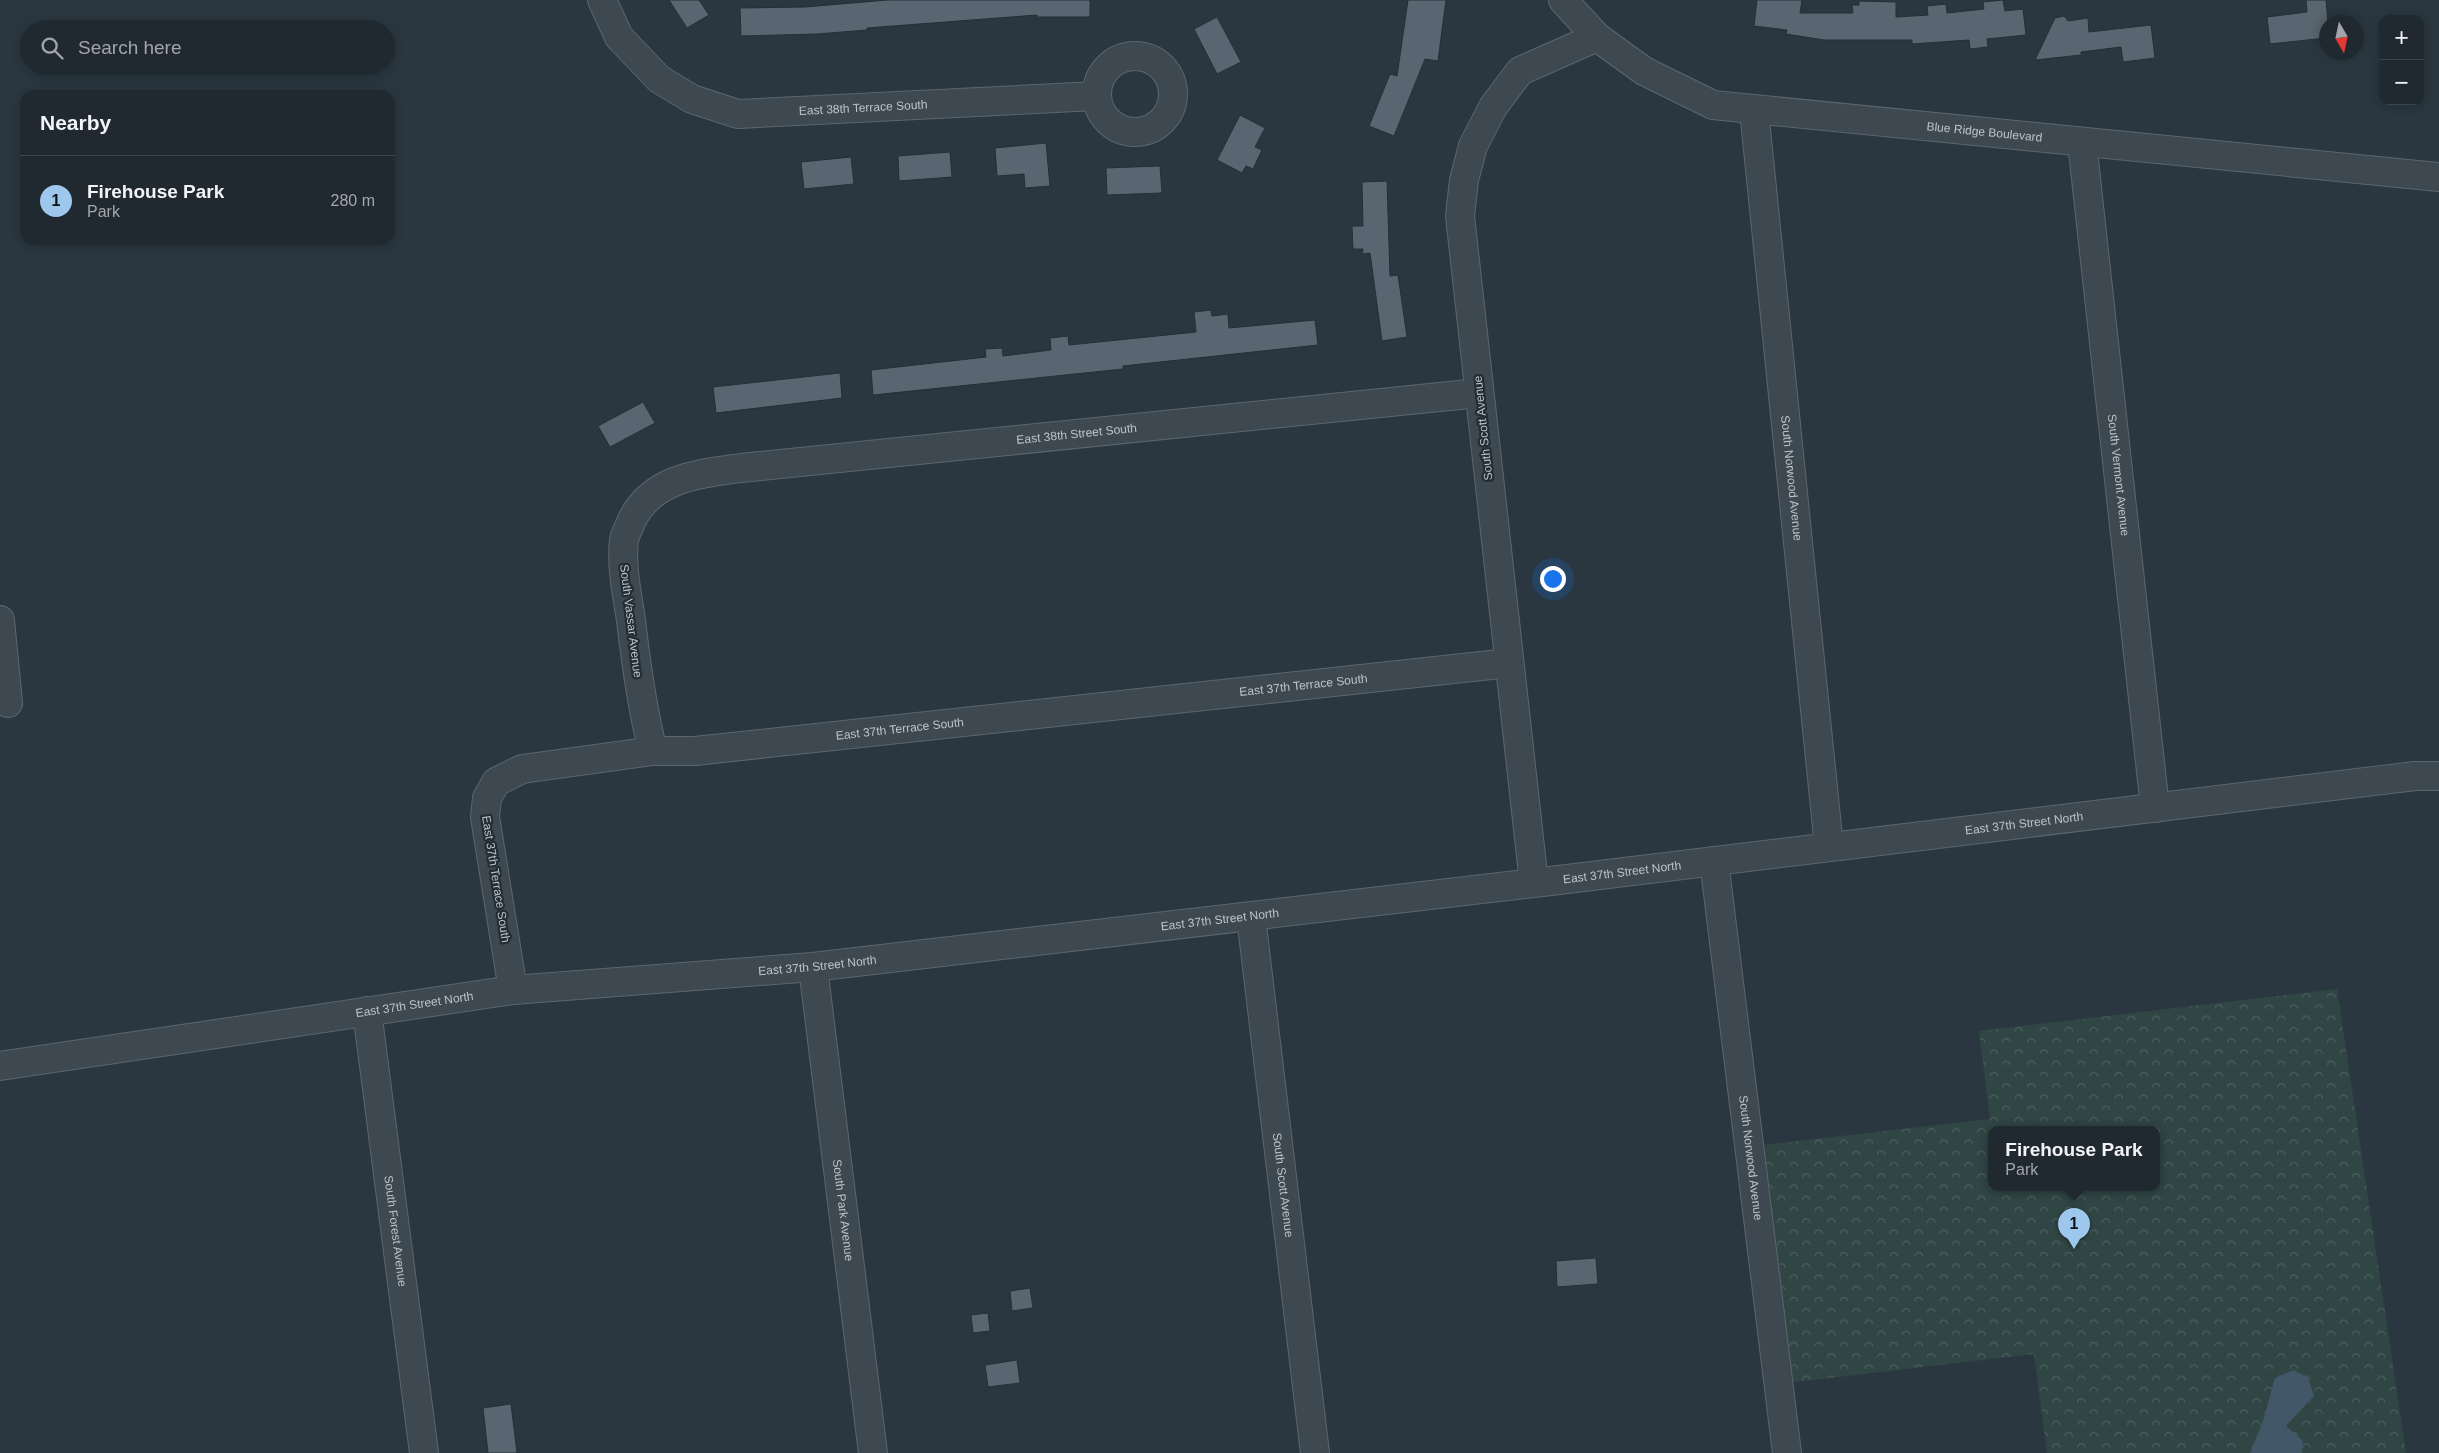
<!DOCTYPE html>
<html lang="en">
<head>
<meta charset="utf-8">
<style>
  :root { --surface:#202930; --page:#2d353c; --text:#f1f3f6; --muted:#a2a6ab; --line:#3d454c; --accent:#9dc7ed }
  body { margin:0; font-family:Arial,sans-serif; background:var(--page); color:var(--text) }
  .controls { position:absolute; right:15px; top:15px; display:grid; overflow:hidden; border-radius:10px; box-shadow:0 2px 12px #0003 }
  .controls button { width:45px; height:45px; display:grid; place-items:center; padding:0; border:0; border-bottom:1px solid var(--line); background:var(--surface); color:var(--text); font:25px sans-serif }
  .compass { position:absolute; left:2319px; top:15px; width:45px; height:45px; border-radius:50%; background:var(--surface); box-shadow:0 2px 12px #0003; rotate:171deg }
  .you { position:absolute; left:1552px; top:578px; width:18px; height:18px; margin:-12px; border:4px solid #fff; border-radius:50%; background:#1a73e8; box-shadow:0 0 0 8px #1a73e833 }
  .badge { display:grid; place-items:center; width:32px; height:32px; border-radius:50%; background:var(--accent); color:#111; font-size:16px; font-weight:700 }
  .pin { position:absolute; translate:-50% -41px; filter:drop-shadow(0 1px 2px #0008) }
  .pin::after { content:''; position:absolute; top:26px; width:18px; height:15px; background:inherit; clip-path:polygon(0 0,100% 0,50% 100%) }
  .popup { position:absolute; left:1988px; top:1126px; width:172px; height:65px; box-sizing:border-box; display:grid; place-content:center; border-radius:10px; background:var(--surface); filter:drop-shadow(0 1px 4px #0005); font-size:16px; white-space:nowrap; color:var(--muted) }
  .popup b { font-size:19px; color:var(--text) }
  .popup::after { content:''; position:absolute; left:50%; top:100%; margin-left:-10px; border:10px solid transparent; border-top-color:var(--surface) }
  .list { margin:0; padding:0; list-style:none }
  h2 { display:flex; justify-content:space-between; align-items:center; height:65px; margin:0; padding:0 20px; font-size:21px }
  h2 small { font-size:16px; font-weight:400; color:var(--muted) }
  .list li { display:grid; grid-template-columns:32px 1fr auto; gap:15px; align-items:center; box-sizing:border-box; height:90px; padding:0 20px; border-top:1px solid var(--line) }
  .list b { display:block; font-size:19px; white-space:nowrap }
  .list p { margin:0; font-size:16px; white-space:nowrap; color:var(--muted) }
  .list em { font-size:16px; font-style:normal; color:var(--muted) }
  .icon { flex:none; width:28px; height:28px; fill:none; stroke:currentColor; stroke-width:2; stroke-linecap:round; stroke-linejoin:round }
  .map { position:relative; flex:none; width:2439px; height:1453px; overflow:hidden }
  .search { position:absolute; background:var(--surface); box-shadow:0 2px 12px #0003; left:20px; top:20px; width:375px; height:55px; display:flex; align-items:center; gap:12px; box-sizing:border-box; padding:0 18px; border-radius:28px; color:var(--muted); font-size:19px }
  .panel { position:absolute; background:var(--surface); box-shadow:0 2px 12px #0003; left:20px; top:90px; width:375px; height:155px; border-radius:15px }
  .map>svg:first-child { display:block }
  .park { fill:url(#park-crowns); fill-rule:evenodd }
  .water { fill:#425767 }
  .building { fill:#596570; stroke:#252f38 }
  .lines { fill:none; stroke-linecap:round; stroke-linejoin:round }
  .minor-casing { stroke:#5c666e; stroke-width:30 }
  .minor { stroke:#3e4850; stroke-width:28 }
  .labels { text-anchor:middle; stroke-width:4.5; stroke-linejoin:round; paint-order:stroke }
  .street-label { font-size:12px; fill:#bbc3ca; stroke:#232d36 }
</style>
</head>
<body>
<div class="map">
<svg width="2439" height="1453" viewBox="0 0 2439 1453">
  <defs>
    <pattern id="park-crowns" width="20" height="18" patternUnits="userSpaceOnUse" patternTransform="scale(1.25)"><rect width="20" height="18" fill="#304644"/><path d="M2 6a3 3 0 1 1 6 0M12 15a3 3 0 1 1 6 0" fill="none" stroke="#4c5f5e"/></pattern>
  </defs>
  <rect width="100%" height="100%" fill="#2a3740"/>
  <path class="park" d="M2337,989L2406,1453H2047L2034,1354L1787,1383L1763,1145L1990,1119L1979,1031ZM1992,1130H2156V1188H1992Z"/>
  <path class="water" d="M2294,1370L2308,1378L2314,1396L2286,1426L2303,1441L2302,1453H2250L2263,1421L2275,1378Z"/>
  <path class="building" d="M669,0H699L709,15L687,28Z
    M888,0H1090V17H1037V15L867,28V30L817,34L741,36L740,8L805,7Z
    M1408,0H1446L1438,61L1425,59L1394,136L1369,126L1390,74L1397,76Z
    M1757,0H1802L1800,13H1853L1852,5H1859V1L1896,2V17L1928,15L1927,6L1946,4L1947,13L1984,9L1983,2L2003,0L2005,11L2023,9L2026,35L1987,39L1988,47L1970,49L1969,40L1912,44V40H1824L1786,34L1787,30L1754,26Z
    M2306,0H2326L2328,22H2326V38L2270,44L2267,17L2307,12Z
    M2064,16L2068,21L2088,18L2089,32L2151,25L2155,58L2123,62L2121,47L2081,52V55L2035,60L2055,18Z
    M1217,17L1241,62L1217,74L1194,29Z
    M1240,115L1265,128L1255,147L1262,150L1253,169L1246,166L1242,173L1217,160Z
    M1046,143L1050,186L1025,188L1024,174L997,176L995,148Z
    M950,152L952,177L899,181L898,156Z
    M851,157L854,184L804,189L801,162Z
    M1160,166L1162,193L1107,195L1106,168Z
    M1387,181L1390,276L1398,275L1407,337L1382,341L1370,253L1362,254L1363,249H1353L1352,226H1363L1362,182Z
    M1211,310L1212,316L1228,314L1229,328L1315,320L1318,345L1123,366V369L873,395L871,370L986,357L985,349L1002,348L1003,356L1051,350L1050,338L1068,336L1069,345L1196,332L1194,312Z
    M840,373L842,398L716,413L713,387Z
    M643,402L655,423L610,447L598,426Z
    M1596,1258L1598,1284L1557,1287L1556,1261Z
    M1030,1288L1033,1308L1012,1311L1010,1291Z
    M988,1313L990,1331L973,1333L971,1315Z
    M1017,1360L1020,1383L988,1387L985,1365Z
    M511,1404L517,1453H488L483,1408Z"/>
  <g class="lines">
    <g class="minor-casing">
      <g id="minor">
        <path id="s1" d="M602,0L619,37L659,79L692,99L738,114L1096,96"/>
        <path id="s2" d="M1563,0L1597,37L1644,71L1713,105L2439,177"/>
        <circle cx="1135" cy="94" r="38"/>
        <path id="s3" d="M1754,110L1829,847"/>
        <path id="s4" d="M2082,142L2155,808"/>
        <path d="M0,620L8,703"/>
        <path id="s5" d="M653,751C642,708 636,664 631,620C627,594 621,566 624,540C625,534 629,528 631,522C651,478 698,474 741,468L1479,393"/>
        <path id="s6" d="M1714,861L1787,1453"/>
        <path d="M1534,883L1460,216L1464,180L1473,146L1493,107L1520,71L1597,37"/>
        <path id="s7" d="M1251,917L1315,1453"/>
        <path id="s8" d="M813,967L873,1453"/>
        <path id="s9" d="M513,990L485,817L487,798L496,782L522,769L653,751H695L1509,663"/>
        <path id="s10" d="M367,1011L424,1453"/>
        <path id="s11" d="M0,1066L513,990L813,967L1534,883L2415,776H2439"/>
      </g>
    </g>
    <use href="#minor" class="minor"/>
  </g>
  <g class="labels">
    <g class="street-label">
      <text dy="4" stroke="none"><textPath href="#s1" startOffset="311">East 38th Terrace South</textPath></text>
      <text dy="4" stroke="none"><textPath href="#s2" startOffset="458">Blue Ridge Boulevard</textPath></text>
      <text transform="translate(1483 428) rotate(-96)" y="4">South Scott Avenue</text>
      <text dy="4" stroke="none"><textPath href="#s5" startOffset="699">East 38th Street South</textPath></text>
      <text dy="4" stroke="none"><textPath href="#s4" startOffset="335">South Vermont Avenue</textPath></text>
      <text dy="4" stroke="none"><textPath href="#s3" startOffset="370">South Norwood Avenue</textPath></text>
      <text transform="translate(631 621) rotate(83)" y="4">South Vassar Avenue</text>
      <text dy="4" stroke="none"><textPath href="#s9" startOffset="1028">East 37th Terrace South</textPath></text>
      <text dy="4" stroke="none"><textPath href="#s9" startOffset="622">East 37th Terrace South</textPath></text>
      <text dy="4" stroke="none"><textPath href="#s11" startOffset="2039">East 37th Street North</textPath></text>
      <text dy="4" stroke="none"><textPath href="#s11" startOffset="1634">East 37th Street North</textPath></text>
      <text transform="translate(496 879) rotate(81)" y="4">East 37th Terrace South</text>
      <text dy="4" stroke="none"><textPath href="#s11" startOffset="1229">East 37th Street North</textPath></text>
      <text dy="4" stroke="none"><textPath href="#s11" startOffset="824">East 37th Street North</textPath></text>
      <text dy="4" stroke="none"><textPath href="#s11" startOffset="419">East 37th Street North</textPath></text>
      <text dy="4" stroke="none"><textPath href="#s6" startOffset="299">South Norwood Avenue</textPath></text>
      <text dy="4" stroke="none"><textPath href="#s7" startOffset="270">South Scott Avenue</textPath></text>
      <text dy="4" stroke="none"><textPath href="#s8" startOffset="245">South Park Avenue</textPath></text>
      <text dy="4" stroke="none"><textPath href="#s10" startOffset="222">South Forest Avenue</textPath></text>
    </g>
  </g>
</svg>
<div class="controls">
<button>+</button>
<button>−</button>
</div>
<svg class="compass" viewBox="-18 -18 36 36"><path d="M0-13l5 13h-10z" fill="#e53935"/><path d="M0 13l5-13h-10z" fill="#a2a6ab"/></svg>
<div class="you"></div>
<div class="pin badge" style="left:2074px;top:1249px">1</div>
<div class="popup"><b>Firehouse Park</b>Park</div>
<div class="search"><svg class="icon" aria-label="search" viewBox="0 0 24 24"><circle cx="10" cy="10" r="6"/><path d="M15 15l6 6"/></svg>Search here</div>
<section class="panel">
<h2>Nearby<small></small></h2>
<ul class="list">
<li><span class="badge">1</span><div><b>Firehouse Park</b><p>Park</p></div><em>280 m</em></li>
</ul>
</section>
</div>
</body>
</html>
